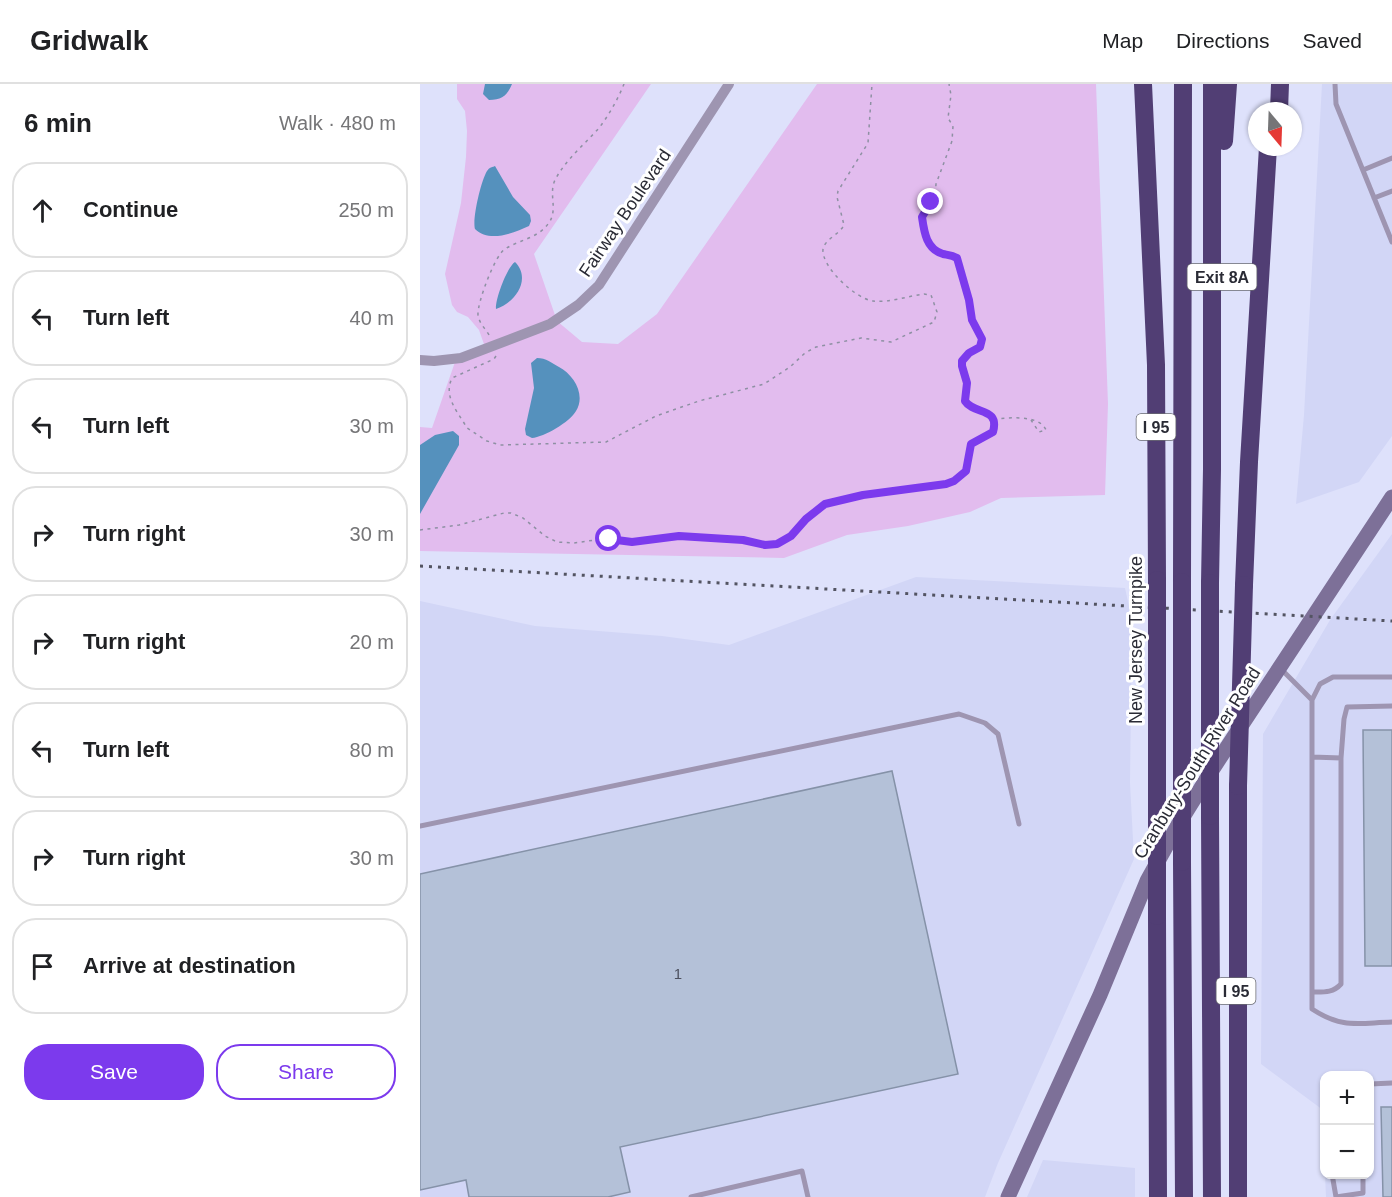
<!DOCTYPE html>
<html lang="en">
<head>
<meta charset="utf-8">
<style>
  :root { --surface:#fff; --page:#f6f6f6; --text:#202124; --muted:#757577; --line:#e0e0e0; --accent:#7c3aed }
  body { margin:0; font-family:Helvetica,sans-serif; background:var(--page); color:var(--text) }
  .controls { position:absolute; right:18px; bottom:18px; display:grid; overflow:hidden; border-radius:12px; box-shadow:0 2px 4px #0004 }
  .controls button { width:54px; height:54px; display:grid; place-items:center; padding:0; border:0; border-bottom:2px solid var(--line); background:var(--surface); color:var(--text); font:30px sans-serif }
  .compass { position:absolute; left:828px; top:18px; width:54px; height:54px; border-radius:50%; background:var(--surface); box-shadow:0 2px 4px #0004; rotate:161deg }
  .stop { position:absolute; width:18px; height:18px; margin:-14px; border:4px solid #7c3aed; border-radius:50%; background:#fff }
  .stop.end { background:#7c3aed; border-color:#fff; box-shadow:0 2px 6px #0008 }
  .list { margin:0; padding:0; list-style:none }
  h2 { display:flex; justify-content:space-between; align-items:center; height:78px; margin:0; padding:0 24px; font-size:26px }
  h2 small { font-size:20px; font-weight:400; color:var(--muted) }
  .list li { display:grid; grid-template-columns:39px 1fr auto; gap:18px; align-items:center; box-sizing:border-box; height:96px; margin:0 12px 12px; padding:0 12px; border:2px solid var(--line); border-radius:24px }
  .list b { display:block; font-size:22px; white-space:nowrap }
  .list em { font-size:20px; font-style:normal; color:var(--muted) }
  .actions { display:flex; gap:12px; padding:18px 24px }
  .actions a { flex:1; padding:14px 0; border:2px solid var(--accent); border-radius:24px; text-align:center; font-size:21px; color:var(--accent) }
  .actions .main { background:var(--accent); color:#fff }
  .icon { flex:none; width:33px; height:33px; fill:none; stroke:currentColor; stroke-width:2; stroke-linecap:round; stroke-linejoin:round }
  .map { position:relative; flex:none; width:972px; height:1113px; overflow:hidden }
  header { display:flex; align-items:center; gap:36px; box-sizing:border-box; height:84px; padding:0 30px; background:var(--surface); border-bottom:2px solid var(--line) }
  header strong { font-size:28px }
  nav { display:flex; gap:33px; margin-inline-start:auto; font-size:21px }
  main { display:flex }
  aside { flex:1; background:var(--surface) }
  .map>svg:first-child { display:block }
  .built { fill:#d2d6f6 }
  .green { fill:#e2bcee }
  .water { fill:#5591bd }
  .building { fill:#b4c1d8; stroke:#8592a8; stroke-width:1.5 }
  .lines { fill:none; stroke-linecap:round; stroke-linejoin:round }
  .path { stroke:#8e90a3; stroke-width:1.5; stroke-dasharray:3 4.5; stroke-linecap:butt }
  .service { stroke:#9e95b1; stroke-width:5 }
  .minor { stroke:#9e95b1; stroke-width:10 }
  .secondary { stroke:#7d7098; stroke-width:15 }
  .motorway { stroke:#513e74; stroke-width:18 }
  .rail { stroke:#535462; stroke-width:3; stroke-dasharray:3 6; stroke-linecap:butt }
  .motorway-bridge { stroke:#513e74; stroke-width:18 }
  .route { stroke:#7c3aed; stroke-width:8 }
  .labels { text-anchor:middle; stroke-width:6; stroke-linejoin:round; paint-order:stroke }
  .number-label { font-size:15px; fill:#4c505e }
  .shield { fill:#fff; stroke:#6a6b72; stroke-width:1.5 }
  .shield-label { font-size:16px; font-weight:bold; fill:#2a2b35 }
  .street-label { font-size:18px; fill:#2a2b35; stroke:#fff }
</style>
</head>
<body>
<header>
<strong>Gridwalk</strong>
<nav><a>Map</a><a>Directions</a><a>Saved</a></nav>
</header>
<main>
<aside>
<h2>6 min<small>Walk · 480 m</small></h2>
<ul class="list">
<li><svg class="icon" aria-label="ahead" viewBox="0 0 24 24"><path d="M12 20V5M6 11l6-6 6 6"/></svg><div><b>Continue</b></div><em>250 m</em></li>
<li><svg class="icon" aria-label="left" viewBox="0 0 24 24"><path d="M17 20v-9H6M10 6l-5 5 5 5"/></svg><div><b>Turn left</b></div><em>40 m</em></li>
<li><svg class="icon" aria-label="left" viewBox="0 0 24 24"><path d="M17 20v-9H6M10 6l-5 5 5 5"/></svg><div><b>Turn left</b></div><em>30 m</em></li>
<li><svg class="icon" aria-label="right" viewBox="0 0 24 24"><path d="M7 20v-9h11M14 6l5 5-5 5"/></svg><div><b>Turn right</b></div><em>30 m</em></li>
<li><svg class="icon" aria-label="right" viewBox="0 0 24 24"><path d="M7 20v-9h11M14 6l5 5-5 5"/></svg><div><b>Turn right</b></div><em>20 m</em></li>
<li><svg class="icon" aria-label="left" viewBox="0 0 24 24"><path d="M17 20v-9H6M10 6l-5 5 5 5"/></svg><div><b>Turn left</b></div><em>80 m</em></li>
<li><svg class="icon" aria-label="right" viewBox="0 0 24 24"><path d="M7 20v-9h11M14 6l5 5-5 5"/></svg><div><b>Turn right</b></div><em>30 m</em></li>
<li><svg class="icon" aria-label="arrive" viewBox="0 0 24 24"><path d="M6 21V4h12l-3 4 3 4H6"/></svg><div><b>Arrive at destination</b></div></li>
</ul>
<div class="actions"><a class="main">Save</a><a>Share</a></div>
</aside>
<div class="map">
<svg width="972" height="1113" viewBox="0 0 972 1113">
  <rect width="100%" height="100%" fill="#dee1fb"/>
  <path class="built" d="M902,0H972V352L939,398L876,420L884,331Z
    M972,450V1113H906L905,1091L950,1090V992H904V1070L903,1026L841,980L843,650L910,536Z
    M496,493L705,504L712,536L710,699L714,775L578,1079L565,1113H0V517L115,542L242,552L309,561Z
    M623,1076L715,1084V1113H607Z"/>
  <path class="green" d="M37,0H231L114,170L137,237L162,258L198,260L237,230L397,0H676L688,320L685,411L581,414L550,428L488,442L427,451L364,474L0,467V343L12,344L35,278L66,266L59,246L48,233L37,228L32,221L25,190L41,119L46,73L47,47L45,27L37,15Z"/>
  <path class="water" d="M65,0H92C87,12 82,16 69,16L63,10Z
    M75,82L93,113L110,131L111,137L109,142C94,149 69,159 55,145C52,135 61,97 67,87C70,83 70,84 75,82Z
    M95,178C112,195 95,219 76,225C75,216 87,183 95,178Z
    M117,274C126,274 132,279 139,283C154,291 166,311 156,327C150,338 124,353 112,354L106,351L105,345L114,304L111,279Z
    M33,347L39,352V361L0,430V361L15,351Z"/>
  <path class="building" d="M943,646H972V882H945Z
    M472,687L538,990L200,1063L210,1108L188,1113H49L46,1096L0,1106V790Z
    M961,1023H972V1113H963Z"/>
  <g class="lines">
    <path class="path" d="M69,251C65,244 59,239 58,231C57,219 75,171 85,165C99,156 118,154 128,140C139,126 128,111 135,96C146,75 164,61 179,44C189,31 198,15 204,0
      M76,272L74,275L32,294C23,313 38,328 47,344L67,357L80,361L186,358L236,332L279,317L344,300L370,283L385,269L396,263L441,254L471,258L514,238L517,228L511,211L504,210C488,212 469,219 453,217C436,215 401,183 403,165C405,155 420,150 424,141L417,113L418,107L448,59L452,0
      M574,335C588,334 619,330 626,346L619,348L611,336
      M0,446L39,441L84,429H91L103,434L125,452L137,458L154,459L182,455L212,458L259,452L323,456L351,461L371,452L386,435L405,420L443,411L526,400C554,390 542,379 551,360L573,348C579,323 554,331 545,317L547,299L542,282V277L549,269L560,263L562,258L552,236L549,216L537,174L516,167L510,162L504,148L502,133L515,113L516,100L532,57L533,42L528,34L531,11L529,0"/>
    <path class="service" d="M915,0L916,20L972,158
      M943,86L972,74
      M954,114L972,107
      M861,585L892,616
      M972,593H913L900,600L892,616V925C923,945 937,939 972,938
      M892,673L921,674L924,635L927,623L972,622
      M0,742L539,630L565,639L578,650L599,740
      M892,908C904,908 913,909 921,900V674
      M950,1000L972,999
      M912,1090L916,1113
      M271,1113L382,1087L388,1113
      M916,1113L943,1109V1090"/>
    <path class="minor" d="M0,276L14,277L41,274L130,240L158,221L179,201L309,0"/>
    <path class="secondary" d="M588,1113L680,911L727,797L758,741L794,683L972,413"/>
    <path class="motorway" d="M723,0L736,281L737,496
      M859,27L860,0
      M804,57L808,0
      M762,498L763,0
      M790,499L792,385V0
      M824,501L829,378L848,63
      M790,732L792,1113
      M762,778L764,1113
      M737,832L738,1113
      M818,1113V702"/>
    <path class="rail" d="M0,482L972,537"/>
    <path class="motorway-bridge" d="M790,499V732
      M818,702L824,501
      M762,778V498
      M737,832V496"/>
  </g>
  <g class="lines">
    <path class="route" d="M189,455L212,458L259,452L323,456L345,461L357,460L371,452L386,435L405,420L443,411L526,400L534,397L546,387L551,360L573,348C580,323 554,331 545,317L547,299L542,282V277L549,269L560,263L562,255L552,236L549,216L537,174C532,171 528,171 523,170C506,165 504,147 502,133L511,118"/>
  </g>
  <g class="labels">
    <g class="number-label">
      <text x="258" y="895">1</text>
    </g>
    <g class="shield">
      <rect x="767.5" y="180" width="69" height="26" rx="4.5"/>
      <rect x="716.5" y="330" width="39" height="26" rx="4.5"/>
      <rect x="796.5" y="894" width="39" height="26" rx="4.5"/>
    </g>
    <g class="shield-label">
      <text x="802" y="199">Exit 8A</text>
      <text x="736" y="349">I 95</text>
      <text x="816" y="913">I 95</text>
    </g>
    <g class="street-label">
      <text transform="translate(205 129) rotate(-56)" y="6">Fairway Boulevard</text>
      <text transform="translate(716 556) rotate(-90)" y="6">New Jersey Turnpike</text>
      <text transform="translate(777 679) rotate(-58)" y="6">Cranbury-South River Road</text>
    </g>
  </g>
</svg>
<div class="controls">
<button>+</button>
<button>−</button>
</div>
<svg class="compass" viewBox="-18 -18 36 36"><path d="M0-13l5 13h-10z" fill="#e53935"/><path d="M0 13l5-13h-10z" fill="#757577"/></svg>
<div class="stop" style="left:189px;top:455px"></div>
<div class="stop end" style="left:511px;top:118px"></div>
</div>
</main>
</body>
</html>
